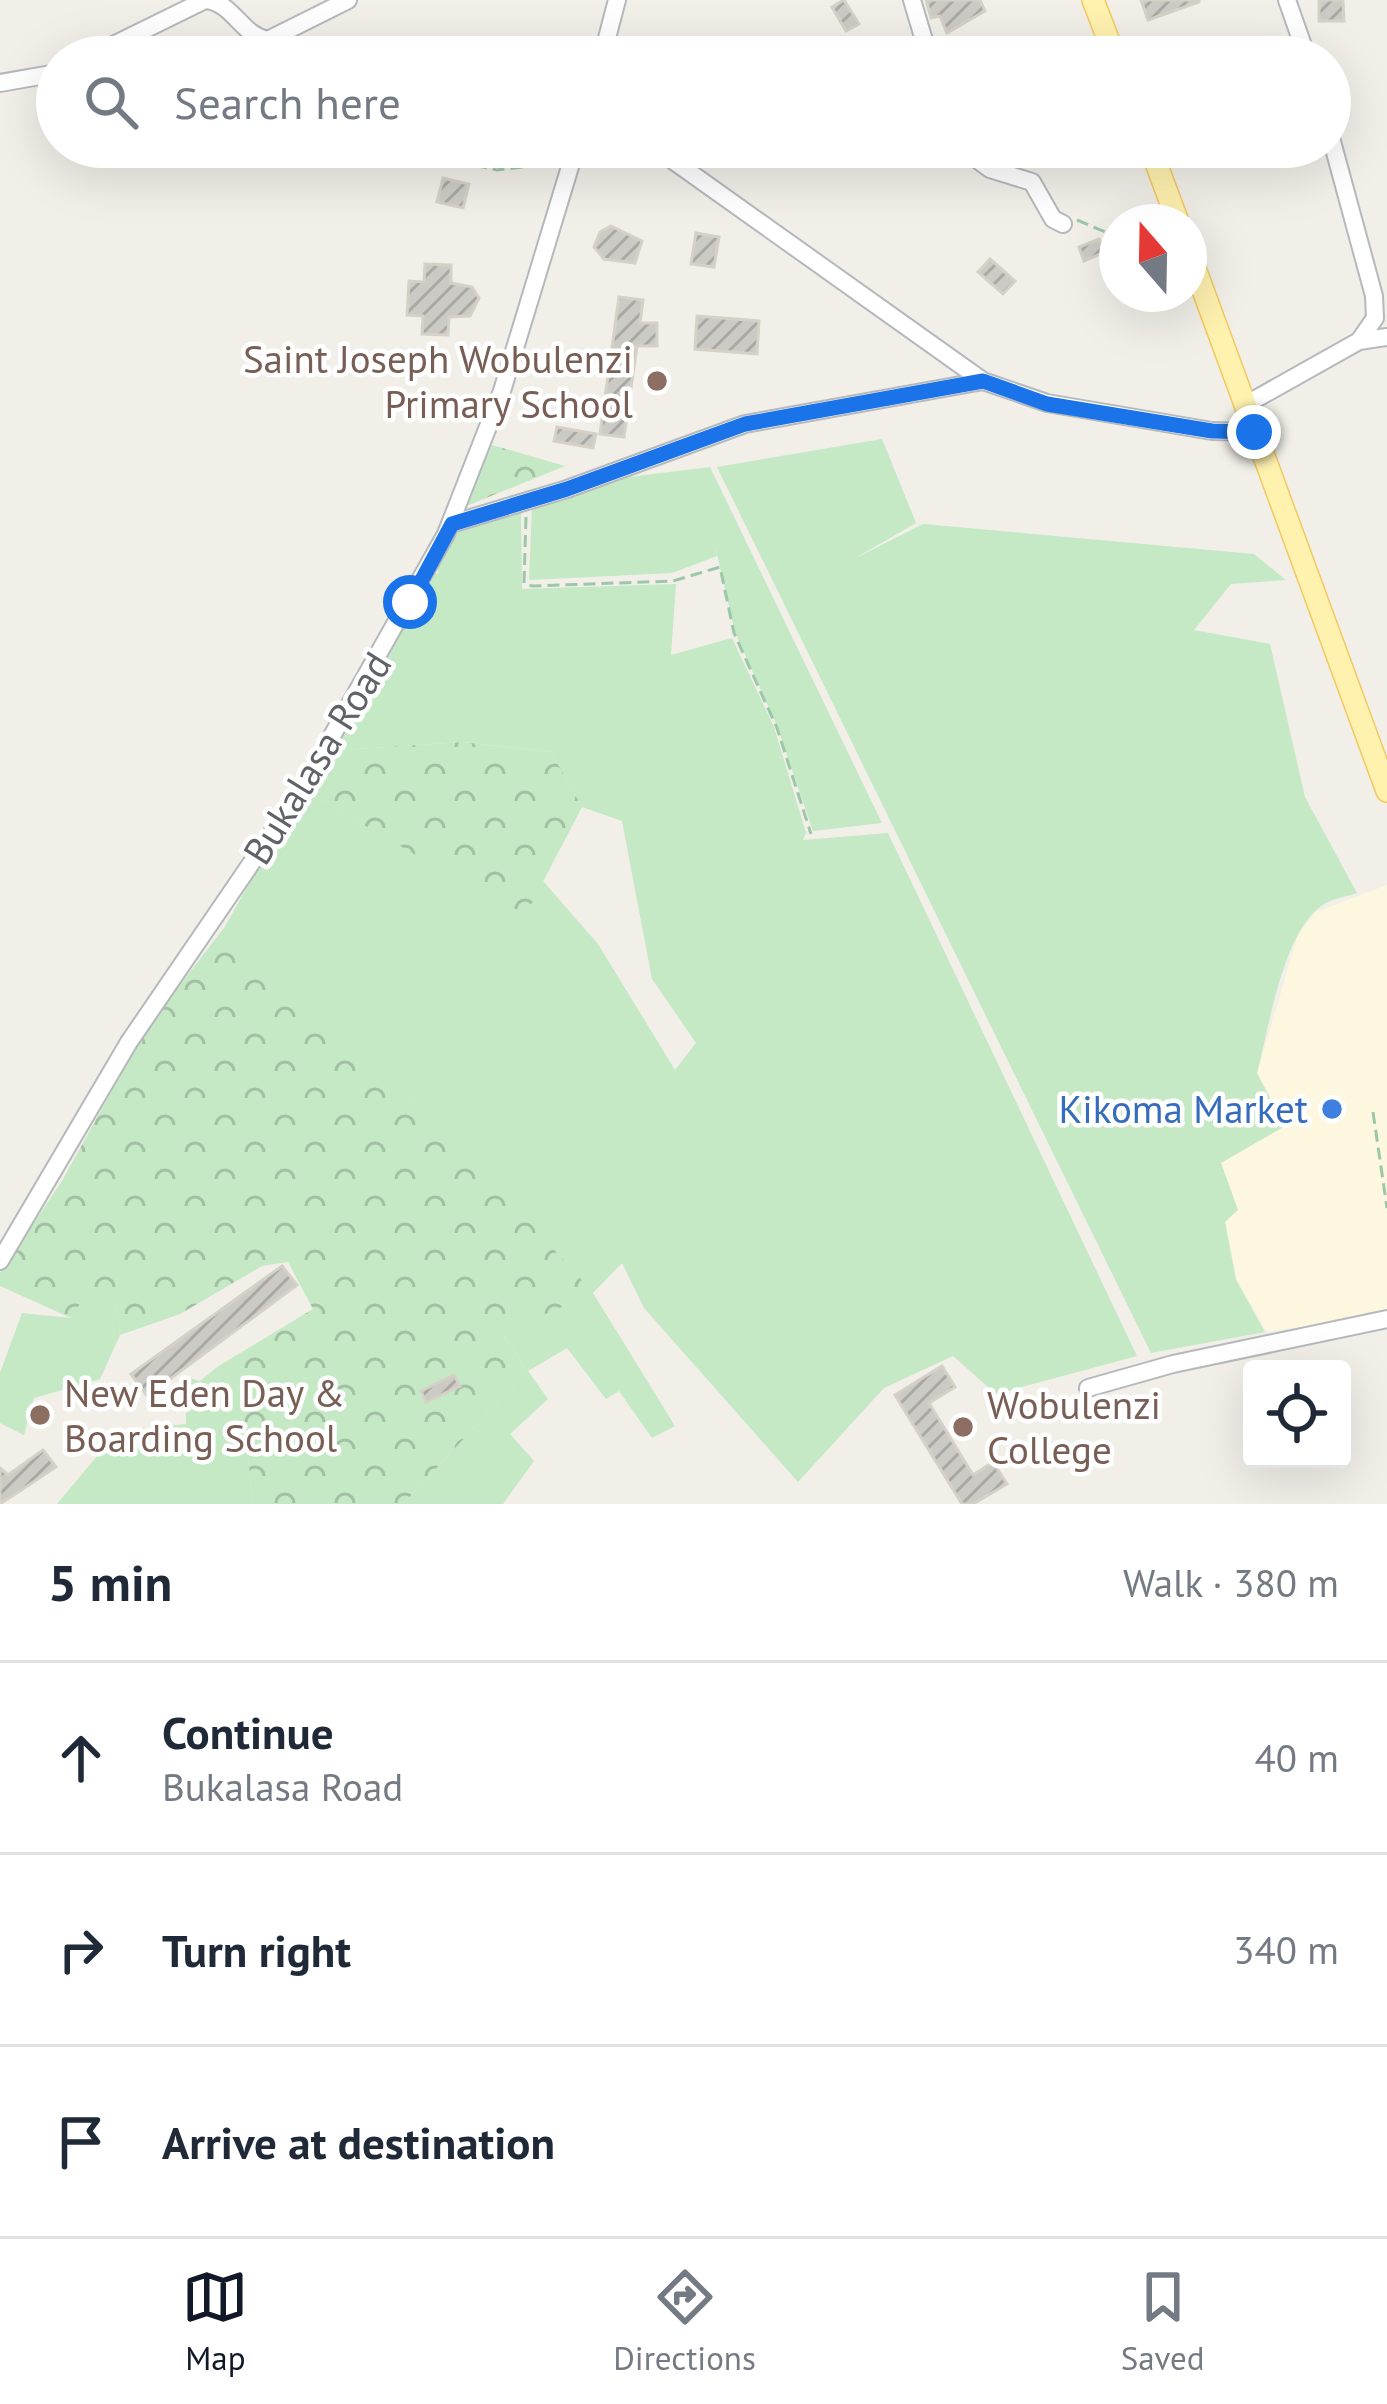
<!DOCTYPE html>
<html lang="en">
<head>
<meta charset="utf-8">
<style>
  :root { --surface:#fff; --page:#f2f2f3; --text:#1f2937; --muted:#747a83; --line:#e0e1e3; --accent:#111827 }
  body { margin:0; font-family:"PT Sans",sans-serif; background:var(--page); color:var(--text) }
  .controls { position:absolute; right:36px; bottom:36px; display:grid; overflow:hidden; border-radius:12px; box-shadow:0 12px 48px #0002 }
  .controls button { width:108px; height:108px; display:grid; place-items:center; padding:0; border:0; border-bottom:3px solid var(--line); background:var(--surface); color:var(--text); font:60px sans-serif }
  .compass { position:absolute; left:1099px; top:204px; width:108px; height:108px; border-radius:50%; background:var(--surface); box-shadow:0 12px 48px #0002; rotate:340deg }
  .stop { position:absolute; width:36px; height:36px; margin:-27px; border:9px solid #1a73e8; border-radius:50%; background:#fff }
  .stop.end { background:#1a73e8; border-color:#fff; box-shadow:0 3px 12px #0008 }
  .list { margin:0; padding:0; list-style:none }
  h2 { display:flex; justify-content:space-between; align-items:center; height:156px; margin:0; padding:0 48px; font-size:51px }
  h2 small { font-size:39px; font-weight:400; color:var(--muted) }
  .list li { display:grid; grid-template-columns:78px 1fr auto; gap:36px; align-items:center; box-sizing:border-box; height:192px; padding:0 48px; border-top:3px solid var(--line) }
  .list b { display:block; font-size:45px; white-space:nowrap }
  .list p { margin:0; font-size:39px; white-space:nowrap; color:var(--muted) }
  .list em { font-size:39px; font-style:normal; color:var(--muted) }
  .icon { flex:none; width:66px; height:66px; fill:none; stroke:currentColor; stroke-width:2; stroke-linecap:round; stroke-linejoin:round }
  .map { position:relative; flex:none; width:1387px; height:1504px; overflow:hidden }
  .search { position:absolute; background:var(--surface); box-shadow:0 12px 48px #0002; left:36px; right:36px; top:36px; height:132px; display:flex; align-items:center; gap:30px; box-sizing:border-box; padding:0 42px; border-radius:66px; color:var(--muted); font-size:45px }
  .sheet { height:732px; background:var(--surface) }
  nav { display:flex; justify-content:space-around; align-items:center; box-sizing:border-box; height:168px; border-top:3px solid var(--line); background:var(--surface); font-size:33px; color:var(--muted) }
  nav a { display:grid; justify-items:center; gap:6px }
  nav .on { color:var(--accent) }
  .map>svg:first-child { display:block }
  .commercial { fill:#fef7e0 }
  .green { fill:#c5e8c5 }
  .forest { fill:url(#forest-crowns) }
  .building { fill:url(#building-hatch); stroke:#d6d1c6; stroke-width:3 }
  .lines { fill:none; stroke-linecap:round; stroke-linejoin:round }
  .minor-casing { stroke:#b5b8bc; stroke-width:20 }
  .major-casing { stroke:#f2c960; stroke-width:24 }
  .path { stroke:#9cc7a9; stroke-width:3; stroke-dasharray:12 6; stroke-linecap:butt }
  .minor { stroke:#fff; stroke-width:16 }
  .major { stroke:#fff2af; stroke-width:21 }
  .route { stroke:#1a73e8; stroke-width:15 }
  .education-dot { fill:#8d6e63; stroke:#fff; stroke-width:4.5 }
  .shop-dot { fill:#3f7fe0; stroke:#fff; stroke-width:4.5 }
  .labels { text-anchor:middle; stroke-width:9; stroke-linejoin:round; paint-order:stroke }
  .education-label { font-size:39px; fill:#785e54; stroke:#fff; text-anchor:start }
  .street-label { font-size:39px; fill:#5f6368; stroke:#fff }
  .shop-label { font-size:39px; fill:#366cbe; stroke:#fff; text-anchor:end }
</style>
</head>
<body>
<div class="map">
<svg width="1387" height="1504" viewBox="0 0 1387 1504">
  <defs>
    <pattern id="forest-crowns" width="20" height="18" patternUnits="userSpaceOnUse" patternTransform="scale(3)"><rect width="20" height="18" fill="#c5e8c5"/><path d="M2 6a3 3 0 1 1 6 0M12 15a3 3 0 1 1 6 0" fill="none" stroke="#a3c0a4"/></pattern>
    <pattern id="building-hatch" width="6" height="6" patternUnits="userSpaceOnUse" patternTransform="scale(3)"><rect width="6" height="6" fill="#cccac5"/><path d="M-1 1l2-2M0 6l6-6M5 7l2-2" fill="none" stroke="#a9a8a4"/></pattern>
  </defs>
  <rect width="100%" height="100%" fill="#f1efe8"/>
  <path class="commercial" d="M1387,885V1315L1267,1332L1237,1280L1225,1222L1238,1210L1221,1163L1285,1126L1257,1073L1298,935L1316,912Z"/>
  <path class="green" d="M882,439L916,523L852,560L923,524L1254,554L1286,580L1231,584L1194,630L1270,644L1305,797L1357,893C1345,897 1331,899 1321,906C1282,935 1269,1028 1257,1073L1285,1126L1221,1163L1238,1210L1225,1222L1236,1280L1265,1332L1151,1353L717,467Z
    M710,467L882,823L813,831L777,726L735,632L714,541L717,556L672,573L529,580L532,507L621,478Z
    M521,513L522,589L676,584L671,655L732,638L774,727L806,833L803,840L888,833L1137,1356L996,1394L953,1356L884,1388L798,1482L644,1308L622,1263L593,1293L675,1426L652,1438L619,1391L606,1399L567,1348L528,1371L548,1399L510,1434L534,1461L503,1504H403L527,1371L503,1334L527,1321L431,1116L223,930L302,789L523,917L543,881L598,944L675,1070L696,1043L652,979L622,821L582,807L551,752L462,742L328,751L430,570L438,574L436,552L446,534Z
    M81,1301L117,1303L120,1335L100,1379L34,1398L24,1435L0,1423V1373L22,1313L71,1318Z
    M217,1367L241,1390L253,1504H57L118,1431L186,1424V1377L200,1381Z"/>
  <path class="forest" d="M492,445L565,466L464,507Z
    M462,742L551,752L582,807L524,918L302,789L328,751Z
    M223,929L431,1116L593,1292L503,1334L527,1371L403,1504H253L241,1390L217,1367L313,1309L288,1262L262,1266L180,1314L120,1335L117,1303L81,1302L71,1318L0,1286V1273L62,1181L144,1032Z"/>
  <path class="building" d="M844,0L859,24L846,31L832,7Z
    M926,0H980L985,11L947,33L940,16L931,18Z
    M1141,0H1199V2L1148,20Z
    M1319,0H1343L1344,21H1319Z
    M443,178L469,184L463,208L437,202Z
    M611,226L642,241L635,263L604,259L594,247L600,232Z
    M696,233L719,237L714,267L691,264Z
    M1099,239L1105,252L1084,261L1079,247Z
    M990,259L1015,281L1003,294L978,272Z
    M425,264L451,265V283L472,287L479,298L470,316L449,317L448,335L422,334L423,316L407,315L409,281L424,282Z
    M619,297L643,300L640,323H657V346H637L624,437L600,434Z
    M697,316L759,321L757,354L695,349Z
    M557,427L596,434L593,448L554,441Z
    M282,1266L297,1285L147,1396L131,1374Z
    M942,1366L955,1387L929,1403L973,1475L993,1462L1007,1484L973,1504H962L895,1395Z
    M454,1375L460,1386L426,1402L421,1391Z
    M43,1450L56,1467L0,1504V1468L8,1475Z"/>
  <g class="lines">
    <g class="minor-casing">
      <path id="minor" d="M207,0C234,4 241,35 268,40L348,0
        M912,0L929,57
        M1287,0L1307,57
        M89,57L205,0
        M602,57L617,0
        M0,83L57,73
        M1330,134L1374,296L1375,318L1359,341
        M654,147L983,381
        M960,147L990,169L1032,182L1053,219L1063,224
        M1245,405L1359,341L1387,337
        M451,524L567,489L745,424L983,381L1047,403L1212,431L1254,432
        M0,1261L129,1042L302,789L446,534L502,391L576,147
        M1088,1388L1173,1364L1387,1319"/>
    </g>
    <g class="major-casing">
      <path id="major" d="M1093,0L1115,57
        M1150,147L1178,222
        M1189,252L1387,791"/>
    </g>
    <path class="path" d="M387,147L497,170L556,163
      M1077,220L1117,237
      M526,517L524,583L532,586L673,581L720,567L734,633L777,728L811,834
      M1373,1112L1387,1208"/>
    <use href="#minor" class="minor"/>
    <use href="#major" class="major"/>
  </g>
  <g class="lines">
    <path class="route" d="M410,602L452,524L567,489L745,424L983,381L1047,404L1212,431L1254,432"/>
  </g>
  <g class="education-dot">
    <circle cx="657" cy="381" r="12"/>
    <circle cx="40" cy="1415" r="12"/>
    <circle cx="963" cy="1427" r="12"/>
  </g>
  <circle class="shop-dot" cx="1332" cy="1109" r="12"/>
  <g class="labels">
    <g class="education-label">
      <text x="633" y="373" text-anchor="end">Saint Joseph Wobulenzi<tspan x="633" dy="45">Primary School</tspan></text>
      <text x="64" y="1407">New Eden Day &amp;<tspan x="64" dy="45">Boarding School</tspan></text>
      <text x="987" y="1419">Wobulenzi<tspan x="987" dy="45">College</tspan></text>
    </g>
    <g class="street-label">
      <text transform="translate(317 758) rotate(-58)" y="14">Bukalasa Road</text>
    </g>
    <g class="shop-label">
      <text x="1308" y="1123">Kikoma Market</text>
    </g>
  </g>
</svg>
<div class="controls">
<button><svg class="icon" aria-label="locate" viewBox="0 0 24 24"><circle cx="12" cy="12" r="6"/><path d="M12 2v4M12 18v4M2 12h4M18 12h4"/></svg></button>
</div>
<svg class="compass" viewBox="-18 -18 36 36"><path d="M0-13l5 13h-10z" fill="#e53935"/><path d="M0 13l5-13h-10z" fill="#747a83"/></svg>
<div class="stop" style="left:410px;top:602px"></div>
<div class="stop end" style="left:1254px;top:432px"></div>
<div class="search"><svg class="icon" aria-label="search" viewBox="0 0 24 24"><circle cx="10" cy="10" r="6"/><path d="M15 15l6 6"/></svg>Search here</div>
</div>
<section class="sheet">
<h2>5 min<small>Walk · 380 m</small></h2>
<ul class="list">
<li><svg class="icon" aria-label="ahead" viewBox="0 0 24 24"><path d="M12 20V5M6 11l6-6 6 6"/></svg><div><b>Continue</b><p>Bukalasa Road</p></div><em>40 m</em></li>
<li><svg class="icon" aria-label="right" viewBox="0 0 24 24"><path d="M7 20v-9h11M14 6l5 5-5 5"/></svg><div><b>Turn right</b></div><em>340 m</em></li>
<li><svg class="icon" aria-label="arrive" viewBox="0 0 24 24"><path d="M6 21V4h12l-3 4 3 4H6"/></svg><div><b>Arrive at destination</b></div></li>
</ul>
</section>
<nav>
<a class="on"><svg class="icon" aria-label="map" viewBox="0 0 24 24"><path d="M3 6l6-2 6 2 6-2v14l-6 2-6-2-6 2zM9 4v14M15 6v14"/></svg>Map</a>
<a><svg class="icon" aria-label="directions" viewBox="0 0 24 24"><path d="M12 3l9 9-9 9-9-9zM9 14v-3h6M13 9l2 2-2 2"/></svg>Directions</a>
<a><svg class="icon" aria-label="saved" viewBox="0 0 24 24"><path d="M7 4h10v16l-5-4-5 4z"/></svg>Saved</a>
</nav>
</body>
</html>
